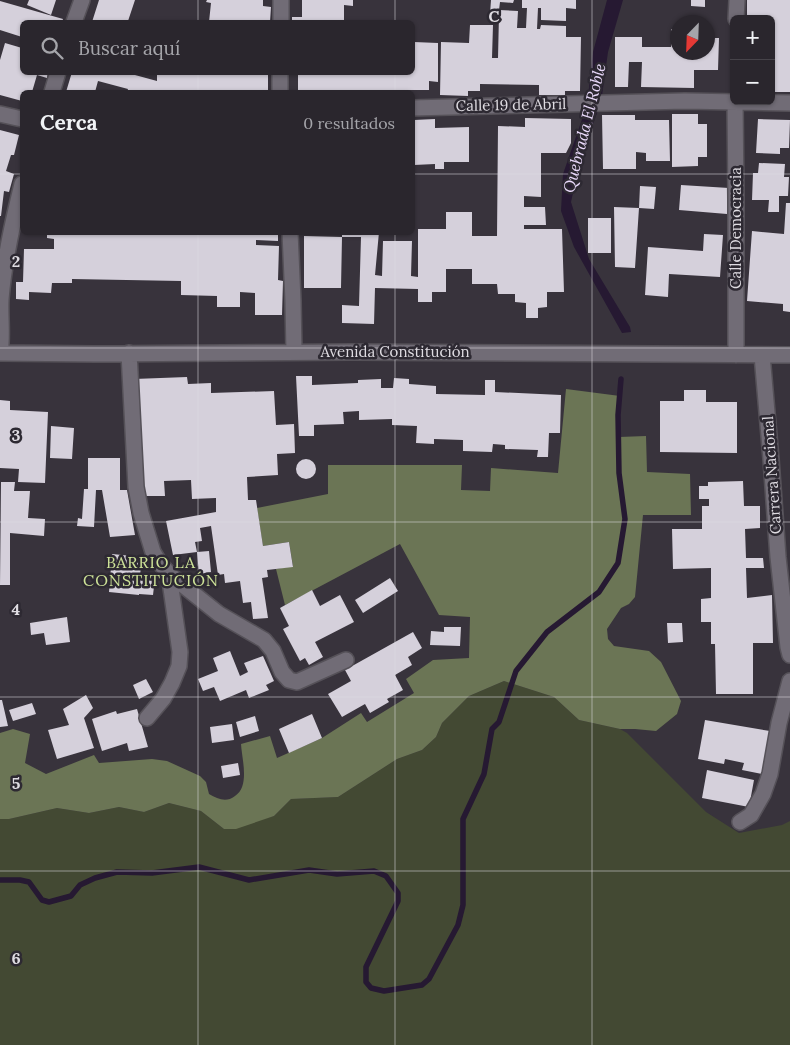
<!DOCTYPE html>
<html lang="es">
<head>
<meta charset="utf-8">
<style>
  :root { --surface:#2a262d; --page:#363239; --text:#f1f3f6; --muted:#a5a5aa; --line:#464349 }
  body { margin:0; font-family:Lora,serif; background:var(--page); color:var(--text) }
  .controls { position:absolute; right:15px; top:15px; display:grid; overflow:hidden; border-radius:8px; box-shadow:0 1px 4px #0004 }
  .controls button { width:45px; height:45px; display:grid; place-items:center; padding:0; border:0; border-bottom:1px solid var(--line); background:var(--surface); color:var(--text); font:25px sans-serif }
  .compass { position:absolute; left:670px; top:15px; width:45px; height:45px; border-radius:50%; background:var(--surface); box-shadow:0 1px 4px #0004; rotate:203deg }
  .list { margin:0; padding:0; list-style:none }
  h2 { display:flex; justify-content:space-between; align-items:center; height:65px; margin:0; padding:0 20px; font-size:21px }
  h2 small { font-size:16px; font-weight:400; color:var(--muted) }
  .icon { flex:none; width:28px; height:28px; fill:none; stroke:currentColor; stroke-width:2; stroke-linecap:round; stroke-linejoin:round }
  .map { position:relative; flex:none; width:790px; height:1045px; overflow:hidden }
  .search { position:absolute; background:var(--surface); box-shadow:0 1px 4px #0004; left:20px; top:20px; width:395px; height:55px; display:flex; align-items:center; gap:12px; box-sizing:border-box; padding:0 18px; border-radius:8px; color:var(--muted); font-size:19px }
  .panel { position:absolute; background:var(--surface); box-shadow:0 1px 4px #0004; left:20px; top:90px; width:395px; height:145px; border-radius:8px }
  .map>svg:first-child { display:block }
  .green { fill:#434933 }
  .forest { fill:#6b7555 }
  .water { fill:#261932 }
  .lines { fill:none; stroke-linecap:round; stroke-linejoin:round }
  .stream { stroke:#261932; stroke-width:5.5 }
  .building { fill:#d5d0db }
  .minor-casing { stroke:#555158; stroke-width:18 }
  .minor { stroke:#716c76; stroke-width:15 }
  .grid { fill:none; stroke:#dfdce2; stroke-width:1; stroke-opacity:0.55 }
  .labels { text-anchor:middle; stroke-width:5; stroke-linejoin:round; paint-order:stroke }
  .street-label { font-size:15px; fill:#dfdce2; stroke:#2d2932 }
  .water-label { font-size:16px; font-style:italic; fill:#eadafb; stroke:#2d2932 }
  .neighbourhood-label { font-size:16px; letter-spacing:1px; fill:#cee398; stroke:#2d2932 }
  .grid-label { font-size:16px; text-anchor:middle; font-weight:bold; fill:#dfdce2; stroke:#2d2932; stroke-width:5; stroke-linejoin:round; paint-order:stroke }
</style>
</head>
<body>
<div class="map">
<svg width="790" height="1045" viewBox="0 0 790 1045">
  <rect width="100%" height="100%" fill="#38333c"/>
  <path class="green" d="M504,681L554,697L579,720L620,729L627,733L706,812L739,833L782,825L790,821V1045H0V819H9L57,808L89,813L119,807L144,812L169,803L201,811L224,829L274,816L291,799L338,797L397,759L422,750L436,737L442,723L469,696Z"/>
  <path class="forest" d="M566,389L620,396L618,415L619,437L646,436L647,472L690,474L691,515H643L635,597L629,604L621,608L607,629L608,639L614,646L649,651L661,662L681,701L677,714L656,731L635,729H620L579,720L554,697L504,681L469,696L442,723L436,737L422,750L397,759L338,797L291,799L274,816L236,829H224L201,811L169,803L144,812L119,807L89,813L57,808L9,819H0V733L13,729L30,734L25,763L46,774L94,755L99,763L152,759L167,761L200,776L206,782L209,794C218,799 226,803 235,796C250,786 242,760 241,744L270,736L277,758L322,738L361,713L367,722L414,693L406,679L433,660L469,658L470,617L439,615L400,544L285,605L276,569L293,566L289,542L263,546L257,508L328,494V465H462L461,490L490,491L491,468L558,473Z"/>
  <path class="water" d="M607,0H623L608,52L601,103L582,152L571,202L589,259L630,327L631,332L622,333L574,247L561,211L563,174L587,105L593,52Z"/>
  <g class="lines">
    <path class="stream" d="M0,880H20L29,882L42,900L49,902L71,896L80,885L95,878L117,872L152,873L199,867L249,880L309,870L337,874L374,871L386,876L398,893V901L366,967V982L371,988L384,991L422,985L429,979L458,925L463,905V819L484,774L492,729L499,722L516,671L547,632L599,592L618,563L625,519L619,473L618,415L621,379"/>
  </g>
  <path class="building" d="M29,0H56L51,15L27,5Z
    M99,0H135L128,21L132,22H92Z
    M207,0H263V6L271,7L270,22H209L211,3L206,2Z
    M302,0H353V6L344,5V22H292V17H302Z
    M491,0H514L513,3L500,2L499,10L518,11L517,28H526L527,8H522V0H576V9L566,8V21L541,20V8H538L537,29H540L541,25L566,26V37H581L580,91H565V95H539V85L480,84V91H468V96L440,95L441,42L469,43L470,25H493L492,58H498L499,14H490Z
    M691,0H705V7L691,6Z
    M747,0H790V92H771V19H747Z
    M0,1L63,19L62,22H22V37L0,30Z
    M671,29H678V52H708V38H719L718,70H694V88L641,87L642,62H629L628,87H615V37H642V47H671Z
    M414,42L438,43V82L429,81V90H390V92H298V72H412Z
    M5,43L22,48V72H48L47,78L37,75L32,92H22V101L0,95V60Z
    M72,72H124L157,81V72H268V92H127L128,89L98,81L95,92H66Z
    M672,114H698V124H707V157H698V166L672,167Z
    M602,115H635V120H669L670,161H646V153L636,152V169H603Z
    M525,118L571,119V143L566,153H541V197L524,196V207H545L546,225H524V229H562L564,292H547V307L538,308V318H526V303L515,302V294H498L497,284H472V269H446V292H432V302H418V289L375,288L374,324L342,323V305L359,306L361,237H342L341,288H304V236L342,237V232H379L375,275L382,276L383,241H412L411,276L418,277V229H446V212H472V236H497L498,126L525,127Z
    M435,119V128L469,127V162H444V169H435V164L414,165V169H412V131H414V120Z
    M758,119L790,120L789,148H780V154L756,153Z
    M0,130L19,135L14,155H11L6,171L14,174L9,192L4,191L1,216H0Z
    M759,163L785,164L784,177H789L788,196H779V212H768L769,200H752L753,173H758Z
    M681,185L729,188L727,214L679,210Z
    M640,186L656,187L654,209L639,208Z
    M786,203H790V312L783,311V304L747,301L752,231L784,234Z
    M614,207L639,208L635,268L615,267Z
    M588,218H611V253H588Z
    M47,232H278V241L256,240V245L279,246L278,280L283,281L282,315H255V293L240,292V307H217V296L181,295V281L72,279V283H52L51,293L29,292V300L16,299V282H23L24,249H54V239L47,238Z
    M704,234L723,235L720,277L669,274L668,297L645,295L648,247L703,251Z
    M296,376H312V385L358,383V380L381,379V388H393L394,378L409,379V384L436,386V394L485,395V380H495V392L561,395L560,433H549L548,457H537L538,450L505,449V445L493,444L492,452L463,451V440L434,439V444L416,443L417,426L392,425V419L359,420V411L343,412L344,424L314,425V436H299Z
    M187,377L188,384L211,383V393L274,391L276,425L294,424L295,453L277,454L278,475L247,477L248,500H256L263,546L289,542L293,567L267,570L268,577L262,578L268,618L253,619L251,602L243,603L240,581L225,583L224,574L218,575L211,526L200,528L202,541L195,542L197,552L173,555L166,521L216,512V498L192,499L191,480L164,481L165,496H141L134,379Z
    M684,390H706V402H737V453L660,452V401H684Z
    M0,400L10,401V410L48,412L45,483L18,482L19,469L0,468Z
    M51,426L74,428L72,459L50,458Z
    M88,458H120V490H127L135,535L110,537L102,490H96L94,527L77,526L78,518L82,519L84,489H88Z
    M296 469a10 10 0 1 1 20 0a10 10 0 1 1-20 0Z
    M743,481L744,506H760V528L745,529L746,558H763L764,568H746L747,598L772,595L773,643H753V694H716L715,644H711V622H701V599L711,598V568L673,569L672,529H702V506H709V499H699V486H708V482Z
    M1,482H15L14,491H30L28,518L45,519L44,536L10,533V585H0Z
    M209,551L211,572L199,574L197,552Z
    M112,554L142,557L140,576L155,578L153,595L139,594V595L109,592Z
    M390,578L398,591L363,613L355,600Z
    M312,590L320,606L340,595L354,622L315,642L323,657L309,665L305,658L300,661L283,629L289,626L280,608Z
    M67,617L70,642L46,645L44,633L31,635L30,623Z
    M667,623H682L683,642L668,643Z
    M444,627H461L460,646L430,645L431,631L444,632Z
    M413,632L422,648L408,657L412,665L395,675L403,690L387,699L389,702L370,713L365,704L342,717L328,694L351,681L345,670Z
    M230,651L240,676L248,672L244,663L263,656L274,681L266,685L269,690L249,698L246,690L220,701L214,687L203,691L198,679L218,671L213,658Z
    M146,679L153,692L139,699L133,685Z
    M86,695L93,708L84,718L94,748L57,759L48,730L69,725L63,709Z
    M0,700H2L8,726L0,727Z
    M32,703L36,714L13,721L9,710Z
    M137,709L148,747L129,751L127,743L102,751L92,719L116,711L117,714Z
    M312,714L322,738L289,753L279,729Z
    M255,716L259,731L240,737L236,722Z
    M705,720L770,731L762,774L742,770L744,763L725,759L724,764L698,759Z
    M232,724L234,740L212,743L210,727Z
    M238,763L240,775L223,778L221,766Z
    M707,770L754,780L749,807L702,798Z"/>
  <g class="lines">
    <g class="minor-casing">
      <path id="minor" d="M736,19L737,0
        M74,22L82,0
        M281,22V0
        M280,72V92
        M52,92L58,72
        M735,101L736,199V355
        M412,108L685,101L790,103
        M0,114L22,119
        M290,232L293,301L294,352
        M0,353L95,354L352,352L790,355
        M0,353C3,336 0,317 1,299C4,260 13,221 22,184
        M129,353L136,487L141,513L153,552L159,562L169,574L219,614L264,640L273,651L282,672L289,680L297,682L346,660
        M762,355L771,459L778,557L788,647L790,655
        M147,718L163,699L172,683L179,666L180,652L169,574
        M740,822L751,815L763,794L770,774L779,723L790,681"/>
    </g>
    <use href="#minor" class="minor"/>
  </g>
  <path class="grid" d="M198,0V22M395,0V22M592,0V1045M198,72V92M395,72V92M0,174H22M412,174H790M198,232V1045M395,232V1045M0,348H790M0,522H790M0,697H790M0,871H790"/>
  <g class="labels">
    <g class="street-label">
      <text transform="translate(511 105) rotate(-1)" y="5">Calle 19 de Abril</text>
      <text transform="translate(736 228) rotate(-90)" y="5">Calle Democracia</text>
      <text x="395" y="357">Avenida Constitución</text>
      <text transform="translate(772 475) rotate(-94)" y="5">Carrera Nacional</text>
    </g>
    <g class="water-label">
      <text transform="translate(584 128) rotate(-76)" y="6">Quebrada El Roble</text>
    </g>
    <g class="neighbourhood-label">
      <text x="151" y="568">BARRIO LA<tspan x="151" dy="18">CONSTITUCIÓN</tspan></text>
    </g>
  </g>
  <g class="grid-label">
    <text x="494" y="22">C</text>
    <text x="16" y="267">2</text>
    <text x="16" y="441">3</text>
    <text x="16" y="615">4</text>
    <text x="16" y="789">5</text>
    <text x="16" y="964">6</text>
  </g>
</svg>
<div class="controls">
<button>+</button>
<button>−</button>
</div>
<svg class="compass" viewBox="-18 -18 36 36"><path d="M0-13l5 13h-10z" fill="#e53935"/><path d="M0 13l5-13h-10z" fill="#a5a5aa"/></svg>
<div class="search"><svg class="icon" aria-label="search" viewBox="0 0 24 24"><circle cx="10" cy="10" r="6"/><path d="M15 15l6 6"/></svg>Buscar aquí</div>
<section class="panel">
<h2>Cerca<small>0 resultados</small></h2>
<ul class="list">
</ul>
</section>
</div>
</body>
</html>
